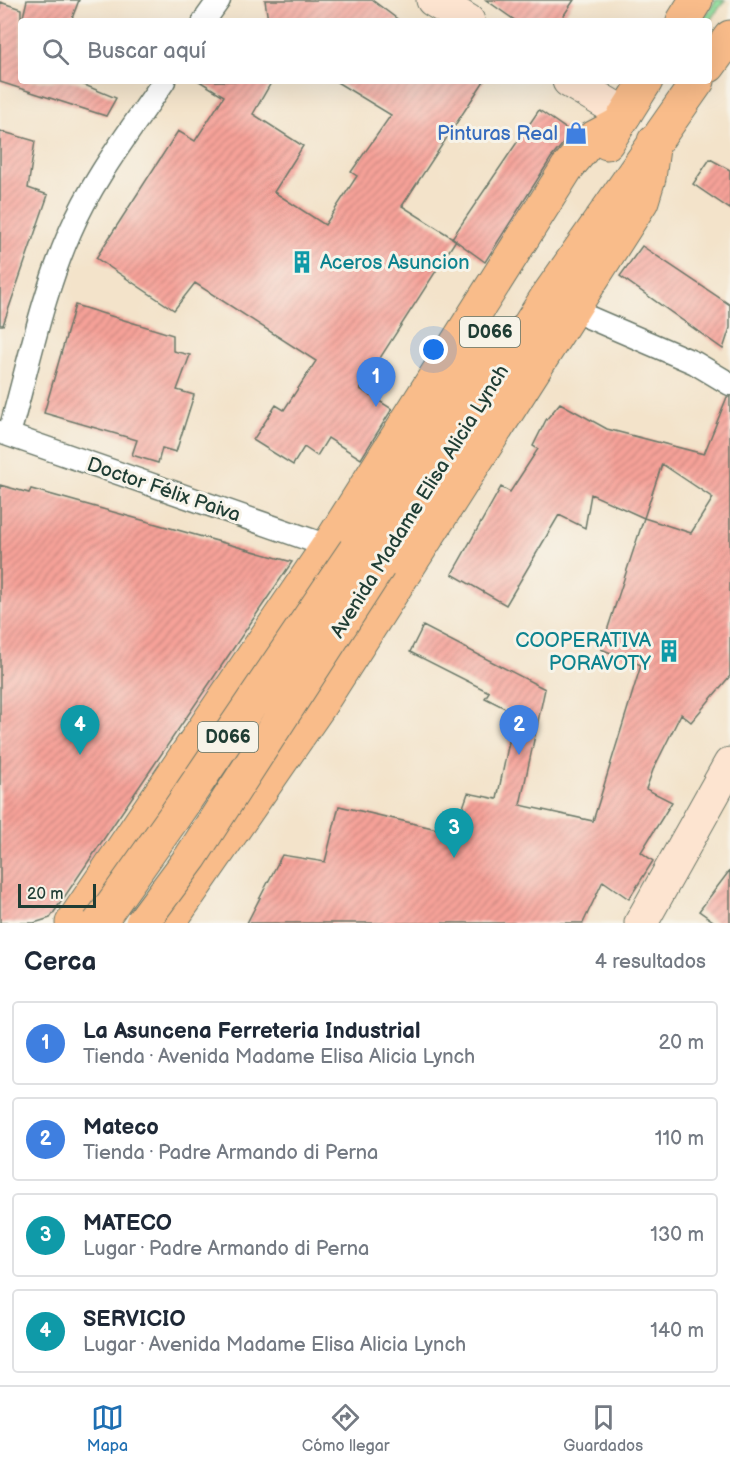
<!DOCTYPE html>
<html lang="es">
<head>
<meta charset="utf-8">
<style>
  :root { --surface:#fff; --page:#f2f2f3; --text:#1f2937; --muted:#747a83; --line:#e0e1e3; --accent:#1f6fb2 }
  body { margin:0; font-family:"Balsamiq Sans",sans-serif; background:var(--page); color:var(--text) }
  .scale { position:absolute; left:18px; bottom:15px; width:78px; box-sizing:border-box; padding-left:6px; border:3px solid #1f3d34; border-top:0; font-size:16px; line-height:21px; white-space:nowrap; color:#1f3d34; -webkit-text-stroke:4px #f7f3e8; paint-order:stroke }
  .you { position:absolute; left:434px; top:350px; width:21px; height:21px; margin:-15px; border:4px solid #fff; border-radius:50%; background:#1a73e8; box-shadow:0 0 0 9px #1a73e833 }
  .badge { display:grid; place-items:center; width:39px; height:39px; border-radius:50%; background:var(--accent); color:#fff; font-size:20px; font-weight:700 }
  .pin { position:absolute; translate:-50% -50px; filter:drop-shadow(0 2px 3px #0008) }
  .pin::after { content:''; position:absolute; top:32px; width:21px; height:18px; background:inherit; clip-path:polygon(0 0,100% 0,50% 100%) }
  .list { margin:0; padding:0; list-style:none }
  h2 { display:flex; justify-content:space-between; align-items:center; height:78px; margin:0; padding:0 24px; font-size:26px }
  h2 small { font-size:20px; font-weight:400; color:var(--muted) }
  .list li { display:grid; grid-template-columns:39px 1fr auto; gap:18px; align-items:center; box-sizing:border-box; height:84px; margin:0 12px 12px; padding:0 12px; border:2px solid var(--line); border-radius:6px }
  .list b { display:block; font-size:22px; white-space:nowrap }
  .list p { margin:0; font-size:20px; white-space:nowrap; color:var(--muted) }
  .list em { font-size:20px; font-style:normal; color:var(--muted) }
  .icon { flex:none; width:33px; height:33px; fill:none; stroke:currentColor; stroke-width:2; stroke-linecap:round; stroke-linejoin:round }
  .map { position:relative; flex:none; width:730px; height:923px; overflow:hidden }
  .search { position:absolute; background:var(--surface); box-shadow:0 6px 24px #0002; left:18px; right:18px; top:18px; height:66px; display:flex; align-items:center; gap:15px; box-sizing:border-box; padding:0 21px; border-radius:6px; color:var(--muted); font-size:22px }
  .sheet { height:462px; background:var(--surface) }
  nav { display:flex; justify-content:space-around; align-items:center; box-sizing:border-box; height:84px; border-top:2px solid var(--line); background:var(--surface); font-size:16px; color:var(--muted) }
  nav a { display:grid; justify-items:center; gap:3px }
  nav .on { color:var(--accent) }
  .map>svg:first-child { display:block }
  .grass { fill:#91e09e; stroke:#588e69; stroke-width:1.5 }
  .building { fill:url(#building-hatch); fill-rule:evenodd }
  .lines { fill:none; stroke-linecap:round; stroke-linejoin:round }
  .street-casing { stroke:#697768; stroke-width:25 }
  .secondary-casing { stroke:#697768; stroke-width:35 }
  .highway-casing { stroke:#697768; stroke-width:35 }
  .street { stroke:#fff; stroke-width:22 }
  .secondary { stroke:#fde4d0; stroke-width:33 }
  .highway { stroke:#f9bc8a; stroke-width:33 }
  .highway-bridge-casing { stroke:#697768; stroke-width:35; stroke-linecap:butt }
  .highway-bridge { stroke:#f9bc8a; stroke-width:33 }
  .labels { text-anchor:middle; stroke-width:6; stroke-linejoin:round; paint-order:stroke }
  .shield { fill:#f7f3e8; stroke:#60746a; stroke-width:1.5 }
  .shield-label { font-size:18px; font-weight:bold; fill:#1f3d34 }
  .shop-label { font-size:20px; fill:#366cbe; stroke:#f7f3e8; text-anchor:end }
  .culture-label { font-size:20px; fill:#0d838f; stroke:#f7f3e8; text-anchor:start }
  .street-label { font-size:20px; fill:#1f3d34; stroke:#f7f3e8 }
</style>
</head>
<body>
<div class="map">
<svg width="730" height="923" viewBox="0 0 730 923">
  <defs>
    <pattern id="building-hatch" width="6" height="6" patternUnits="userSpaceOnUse" patternTransform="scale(1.5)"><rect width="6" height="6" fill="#f7a299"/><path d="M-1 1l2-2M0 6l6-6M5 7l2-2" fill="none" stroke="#c7857e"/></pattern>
  </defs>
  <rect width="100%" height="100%" fill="#f7f3e8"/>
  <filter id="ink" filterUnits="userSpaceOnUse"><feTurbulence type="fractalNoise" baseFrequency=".0167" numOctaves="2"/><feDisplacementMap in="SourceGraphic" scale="12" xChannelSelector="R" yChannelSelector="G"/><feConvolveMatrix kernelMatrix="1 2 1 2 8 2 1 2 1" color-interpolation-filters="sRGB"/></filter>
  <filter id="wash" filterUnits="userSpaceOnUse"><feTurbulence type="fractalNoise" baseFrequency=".008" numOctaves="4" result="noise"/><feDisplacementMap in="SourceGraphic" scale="24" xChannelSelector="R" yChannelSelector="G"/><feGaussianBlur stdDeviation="1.35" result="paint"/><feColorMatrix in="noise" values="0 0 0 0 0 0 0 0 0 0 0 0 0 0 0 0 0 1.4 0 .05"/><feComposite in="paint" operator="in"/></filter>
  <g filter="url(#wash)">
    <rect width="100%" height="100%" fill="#f3e3ca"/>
    <path class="grass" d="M716,0H725L709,21H702Z"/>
    <g id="blocks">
      <path class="building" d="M27,0H79L71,21H22Z
        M265,0H372L400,21H268Z
        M486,0H574L560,21H516Z
        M0,2L21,9V81H75L116,98L106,116L0,82Z
        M199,81H272L253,114L303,146L274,192L325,225L357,176L351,172L391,115L335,81H484L402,206L456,240L360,389L392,409L361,459L328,438L317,456L304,447L293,465L253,440L276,405L284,410L316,361L195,283L174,310L96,258L178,131L195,141L224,96Z
        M539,110L572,133L551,158L485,262L452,238Z
        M0,131L35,141L28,188L48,195L3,325H0Z
        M710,159L730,170V209L693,184Z
        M642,246L730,305V328L723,349L620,276Z
        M75,305L173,335V351L190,355L177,390L194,395L176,452L162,448L158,463L132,455L137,440L44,413Z
        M727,397H730V676L691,722L681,714L653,770L646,789L672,802L641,852L653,861L629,899L603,881L583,923H247L282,855L325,862L339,806L454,833L468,793L497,799L515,713L485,698L489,692L410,652L423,626L545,689L520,805L593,821L641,665L601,649L644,518L591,494L585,528L559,515L506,605L452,574L501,487L510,492L538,449L533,446L546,420L560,403L607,429L704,454ZM662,464L713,498L691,533L644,518Z
        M0,485L29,493L31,489L292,562L50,918L34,923H0Z
        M730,870V923H716L699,911Z"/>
    </g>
  </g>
  <g filter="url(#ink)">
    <use href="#blocks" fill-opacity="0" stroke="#697768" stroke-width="1.5"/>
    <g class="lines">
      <g class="street-casing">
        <path id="street" d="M204,21L219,0
          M572,310L695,363L730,384
          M0,432L328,546
          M9,434C28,367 42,296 70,232C93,178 131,130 164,81"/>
      </g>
      <g class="secondary-casing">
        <path id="secondary" d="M433,0L468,21
          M569,81L625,114
          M641,923L730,764"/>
      </g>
      <g class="highway-casing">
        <path id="highway" d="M683,21L696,0
          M709,66L730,37
          M607,143L646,81
          M355,550L487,337
          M379,566L546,298L698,81
          M72,923L328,546L567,168L591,139L619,124
          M169,923L318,708L642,201L649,178L654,141"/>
      </g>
      <use href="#street" class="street"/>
      <use href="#secondary" class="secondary"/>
      <use href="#highway" class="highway"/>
      <g class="highway-bridge-casing">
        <path id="highway-bridge" d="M99,923L174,817L355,550
          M142,923L191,857L379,566"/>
      </g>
      <use href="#highway-bridge" class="highway-bridge"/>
    </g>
  </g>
  <defs>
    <g id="shop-bare" transform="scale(1.8)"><path d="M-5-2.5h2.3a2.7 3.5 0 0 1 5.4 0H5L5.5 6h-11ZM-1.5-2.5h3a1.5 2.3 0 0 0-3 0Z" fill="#3f7fe0" stroke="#f7f3e8" stroke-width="2.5" paint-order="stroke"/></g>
    <g id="building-bare" transform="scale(1.8)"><path d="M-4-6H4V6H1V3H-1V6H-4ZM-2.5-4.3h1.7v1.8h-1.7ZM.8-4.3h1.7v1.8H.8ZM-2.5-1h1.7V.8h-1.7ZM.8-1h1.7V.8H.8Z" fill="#0f9aa8" stroke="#f7f3e8" stroke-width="2.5" paint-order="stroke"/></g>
  </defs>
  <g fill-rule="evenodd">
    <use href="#shop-bare" x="576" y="133"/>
    <use href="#building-bare" x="302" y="262"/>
    <use href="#building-bare" x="669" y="651"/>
  </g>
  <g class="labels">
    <g class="shield">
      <rect x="460" y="317" width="60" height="30" rx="4.5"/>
      <rect x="198" y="722" width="60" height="30" rx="4.5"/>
    </g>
    <g class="shield-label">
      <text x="490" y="338">D066</text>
      <text x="228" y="743">D066</text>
    </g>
    <g class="shop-label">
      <text x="558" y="140">Pinturas Real</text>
    </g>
    <g class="culture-label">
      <text x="320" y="269">Aceros Asuncion</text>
      <text x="651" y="647" text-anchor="end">COOPERATIVA<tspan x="651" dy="23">PORAVOTY</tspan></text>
    </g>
    <g class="street-label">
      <text transform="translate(164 489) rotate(19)" y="7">Doctor Félix Paiva</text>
      <text transform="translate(419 501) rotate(-58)" y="7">Avenida Madame Elisa Alicia Lynch</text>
    </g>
  </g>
</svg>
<div class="scale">20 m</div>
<div class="you"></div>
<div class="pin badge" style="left:376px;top:407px;background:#3f7fe0">1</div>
<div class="pin badge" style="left:519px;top:755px;background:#3f7fe0">2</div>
<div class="pin badge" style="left:454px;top:858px;background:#0f9aa8">3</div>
<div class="pin badge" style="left:80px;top:755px;background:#0f9aa8">4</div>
<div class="search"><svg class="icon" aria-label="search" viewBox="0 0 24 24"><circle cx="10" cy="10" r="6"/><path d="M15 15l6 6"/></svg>Buscar aquí</div>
</div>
<section class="sheet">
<h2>Cerca<small>4 resultados</small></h2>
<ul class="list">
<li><span class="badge" style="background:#3f7fe0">1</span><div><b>La Asuncena Ferreteria Industrial</b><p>Tienda · Avenida Madame Elisa Alicia Lynch</p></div><em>20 m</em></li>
<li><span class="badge" style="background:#3f7fe0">2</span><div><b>Mateco</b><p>Tienda · Padre Armando di Perna</p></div><em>110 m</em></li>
<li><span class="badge" style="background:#0f9aa8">3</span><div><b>MATECO</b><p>Lugar · Padre Armando di Perna</p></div><em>130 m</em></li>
<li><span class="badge" style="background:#0f9aa8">4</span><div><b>SERVICIO</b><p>Lugar · Avenida Madame Elisa Alicia Lynch</p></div><em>140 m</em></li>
</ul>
</section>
<nav>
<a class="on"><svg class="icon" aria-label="map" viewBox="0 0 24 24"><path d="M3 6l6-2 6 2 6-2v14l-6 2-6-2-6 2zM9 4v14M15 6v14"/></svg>Mapa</a>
<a><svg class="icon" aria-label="directions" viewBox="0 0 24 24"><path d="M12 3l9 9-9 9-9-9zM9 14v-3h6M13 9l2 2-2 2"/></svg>Cómo llegar</a>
<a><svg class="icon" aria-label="saved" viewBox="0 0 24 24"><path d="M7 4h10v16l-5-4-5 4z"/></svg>Guardados</a>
</nav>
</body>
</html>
